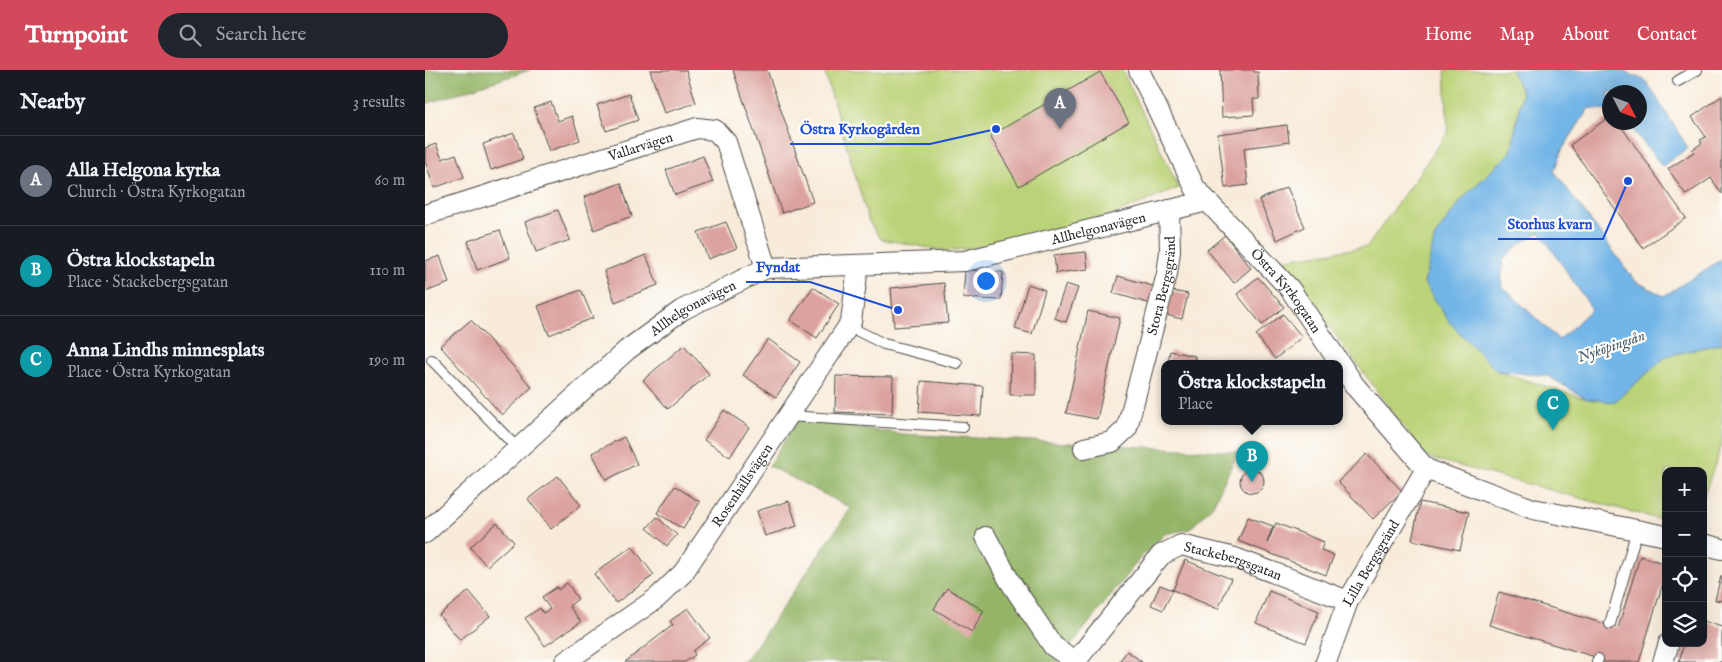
<!DOCTYPE html>
<html lang="en">
<head>
<meta charset="utf-8">
<style>
  :root { --surface:#171b24; --page:#20242c; --text:#f1f3f6; --muted:#9ea1a6; --line:#363941; --accent:#d1495b }
  body { margin:0; font-family:"IM FELL English",serif; background:var(--page); color:var(--text) }
  .controls { position:absolute; right:15px; bottom:15px; display:grid; overflow:hidden; border-radius:10px; box-shadow:0 5px 20px #0002 }
  .controls button { width:45px; height:45px; display:grid; place-items:center; padding:0; border:0; border-bottom:1px solid var(--line); background:var(--surface); color:var(--text); font:25px sans-serif }
  .compass { position:absolute; left:1177px; top:15px; width:45px; height:45px; border-radius:50%; background:var(--surface); box-shadow:0 5px 20px #0002; rotate:132deg }
  .you { position:absolute; left:560px; top:210px; width:18px; height:18px; margin:-12px; border:4px solid #fff; border-radius:50%; background:#1a73e8; box-shadow:0 0 0 8px #1a73e833 }
  .badge { display:grid; place-items:center; width:32px; height:32px; border-radius:50%; background:var(--accent); color:#fff; font-size:16px; font-weight:700 }
  .pin { position:absolute; translate:-50% -41px; filter:drop-shadow(0 1px 2px #0008) }
  .pin::after { content:''; position:absolute; top:26px; width:18px; height:15px; background:inherit; clip-path:polygon(0 0,100% 0,50% 100%) }
  .popup { position:absolute; left:736px; top:290px; width:182px; height:65px; box-sizing:border-box; display:grid; place-content:center; border-radius:10px; background:var(--surface); filter:drop-shadow(0 1px 4px #0005); font-size:16px; white-space:nowrap; color:var(--muted) }
  .popup b { font-size:19px; color:var(--text) }
  .popup::after { content:''; position:absolute; left:50%; top:100%; margin-left:-10px; border:10px solid transparent; border-top-color:var(--surface) }
  .list { margin:0; padding:0; list-style:none }
  h2 { display:flex; justify-content:space-between; align-items:center; height:65px; margin:0; padding:0 20px; font-size:21px }
  h2 small { font-size:16px; font-weight:400; color:var(--muted) }
  .list li { display:grid; grid-template-columns:32px 1fr auto; gap:15px; align-items:center; box-sizing:border-box; height:90px; padding:0 20px; border-top:1px solid var(--line) }
  .list b { display:block; font-size:19px; white-space:nowrap }
  .list p { margin:0; font-size:16px; white-space:nowrap; color:var(--muted) }
  .list em { font-size:16px; font-style:normal; color:var(--muted) }
  .icon { flex:none; width:28px; height:28px; fill:none; stroke:currentColor; stroke-width:2; stroke-linecap:round; stroke-linejoin:round }
  .map { position:relative; flex:none; width:1297px; height:592px; overflow:hidden }
  header { display:flex; align-items:center; gap:30px; box-sizing:border-box; height:70px; padding:0 25px; background:var(--accent); color:#fff }
  header strong { font-size:24px }
  nav { display:flex; gap:28px; margin-inline-start:auto; font-size:18px }
  .search { width:350px; height:45px; background:var(--page); display:flex; align-items:center; gap:12px; box-sizing:border-box; padding:0 18px; border-radius:28px; color:var(--muted); font-size:19px }
  main { display:flex }
  aside { flex:1; background:var(--surface) }
  .map>svg:first-child { display:block }
  .green { fill:#bbd378; stroke:#737f52 }
  .forest { fill:#94b568; stroke:#60704a }
  .water { fill:#72b5e7; stroke:#4e7089; fill-rule:evenodd }
  .building { fill:#dba29f }
  .lines { fill:none; stroke-linecap:round; stroke-linejoin:round }
  .lane-casing { stroke:#4a4845; stroke-width:12 }
  .street-casing { stroke:#4a4845; stroke-width:22 }
  .lane { stroke:#fff; stroke-width:10 }
  .street { stroke:#fff; stroke-width:20 }
  .labels { text-anchor:middle; stroke-width:4.5; stroke-linejoin:round; paint-order:stroke }
  .street-label { font-size:14px; fill:#2b2b2b; stroke:#fdfcf7 }
  .water-label { font-size:15px; font-style:italic; fill:#445b6d; stroke:#fdfcf7 }
  .leader { fill:none; stroke:#1d4ed8; stroke-width:2 }
  .callout-dot { fill:#1d4ed8; stroke:#fdfcf7; stroke-width:2 }
  .callout-label { font-size:15px; text-anchor:middle; font-weight:bold; fill:#1d4ed8; stroke:#fdfcf7; stroke-width:4.5; stroke-linejoin:round; paint-order:stroke }
</style>
</head>
<body>
<header>
<strong>Turnpoint</strong>
<div class="search"><svg class="icon" aria-label="search" viewBox="0 0 24 24"><circle cx="10" cy="10" r="6"/><path d="M15 15l6 6"/></svg>Search here</div>
<nav><a>Home</a><a>Map</a><a>About</a><a>Contact</a></nav>
</header>
<main>
<aside>
<h2>Nearby<small>3 results</small></h2>
<ul class="list">
<li><span class="badge" style="background:#6b7280">A</span><div><b>Alla Helgona kyrka</b><p>Church · Östra Kyrkogatan</p></div><em>60 m</em></li>
<li><span class="badge" style="background:#0f9aa8">B</span><div><b>Östra klockstapeln</b><p>Place · Stackebergsgatan</p></div><em>110 m</em></li>
<li><span class="badge" style="background:#0f9aa8">C</span><div><b>Anna Lindhs minnesplats</b><p>Place · Östra Kyrkogatan</p></div><em>190 m</em></li>
</ul>
</aside>
<div class="map">
<svg width="1297" height="592" viewBox="0 0 1297 592">
  <rect width="100%" height="100%" fill="#fdfcf7"/>
  <filter id="ink" filterUnits="userSpaceOnUse"><feTurbulence type="fractalNoise" baseFrequency=".02" numOctaves="2"/><feDisplacementMap in="SourceGraphic" scale="10" xChannelSelector="R" yChannelSelector="G"/><feConvolveMatrix kernelMatrix="1 2 1 2 8 2 1 2 1" color-interpolation-filters="sRGB"/></filter>
  <filter id="wash" filterUnits="userSpaceOnUse"><feTurbulence type="fractalNoise" baseFrequency=".0096" numOctaves="4" result="noise"/><feDisplacementMap in="SourceGraphic" scale="20" xChannelSelector="R" yChannelSelector="G"/><feGaussianBlur stdDeviation="1.12" result="paint"/><feColorMatrix in="noise" values="0 0 0 0 0 0 0 0 0 0 0 0 0 0 0 0 0 1.4 0 .05"/><feComposite in="paint" operator="in"/></filter>
  <g filter="url(#wash)">
    <rect width="100%" height="100%" fill="#f8ebda"/>
    <path class="green" d="M399,0H697L754,118L677,149L558,177L521,181L456,169L444,152Z
      M1020,0H1086L1097,23L1086,82L1039,127L1072,301L1162,329L1189,332L1242,286L1297,273V374L1278,428V401H1241V451L1001,387L855,190L942,177L1023,62Z"/>
    <path class="forest" d="M0,0H105L0,34Z
      M374,348L476,364L813,382L788,435L765,459L740,464L716,487L633,592H315L326,583L426,438L344,396Z"/>
    <path class="water" d="M1086,0H1196L1221,11L1263,78L1237,96L1203,53L1214,52V22H1184V40L1164,38L1137,80L1129,101L1210,211L1239,226L1297,189V273L1242,286L1189,332L1162,329L1123,306L1072,301L1025,253L999,213L1010,166L1039,127L1086,82L1097,23ZM1115,162L1167,239L1134,270L1076,215L1078,189L1096,173Z"/>
    <g id="blocks">
      <path class="building" d="M225,0H261L271,33L239,43Z
        M308,0H342L388,132L357,143Z
        M795,0H829V2H833L834,29H828L829,45L797,47Z
        M675,2L704,52L594,116L565,66Z
        M204,24L213,50L181,61L172,35Z
        M1297,26V124L1286,108L1261,125L1243,99L1269,82L1267,80L1277,73L1275,70L1281,67L1267,47Z
        M126,32L133,51L147,46L155,70L124,81L109,38Z
        M1184,47V52H1193L1261,148L1218,178L1145,75Z
        M862,55L864,72L819,78L823,115L800,118L793,64Z
        M89,63L98,89L66,100L58,74Z
        M11,74L17,89L31,84L39,107L9,118L0,91V78Z
        M278,86L288,112L250,125L241,100Z
        M196,113L207,146L169,160L159,127Z
        M862,117L880,157L852,170L834,130Z
        M133,140L145,170L111,182L100,152Z
        M301,152L312,178L283,189L273,162Z
        M75,160L85,188L52,200L43,171Z
        M800,165L826,198L809,213L782,180Z
        M661,182L663,199L631,203L629,185Z
        M221,185L233,215L190,232L179,201Z
        M15,186L24,213L0,222V191Z
        M540,200L578,202L576,230L538,228Z
        M693,206L731,217L726,234L688,223Z
        M833,207L859,237L837,255L812,224Z
        M519,213L523,253L469,257L466,218Z
        M603,214L620,220L607,264L590,259Z
        M641,214L653,218L641,252L629,248Z
        M388,217L414,234L392,268L365,250Z
        M156,220L168,248L124,265L113,236Z
        M747,221L763,224L757,249L741,245Z
        M663,241L695,248L672,349L641,343Z
        M858,244L877,267L850,289L831,265Z
        M46,250L107,317L77,345L15,276Z
        M343,269L375,292L351,327L318,305Z
        M259,275L284,304L243,339L218,310Z
        M745,281L770,286L769,293H743Z
        M586,284L611,285V325H585Z
        M411,306L468,307L467,344L410,342Z
        M496,311L558,316L556,346L494,342Z
        M299,340L324,357L305,387L279,370Z
        M199,367L212,394L181,410L167,383Z
        M942,384L977,421L948,449L913,412Z
        M815 411a12 12 0 1 1 24 0a12 12 0 1 1-24 0Z
        M133,406L156,435L126,459L103,429Z
        M250,416L275,432L258,459L232,443Z
        M364,431L372,456L340,466L332,441Z
        M995,432L1044,442L1035,480L987,470Z
        M232,447L252,465L242,476L222,458Z
        M823,447L848,456L842,473L851,453L899,472L896,480L909,485L901,505L813,471Z
        M72,453L89,472L62,496L45,477Z
        M207,476L229,505L191,533L169,504Z
        M1215,486L1241,494V503L1214,592H1176L1177,589L1064,555L1074,522L1193,558Z
        M760,490L806,509L793,539L748,520Z
        M1296,506H1297V531L1290,530Z
        M142,513L153,529L144,536L156,552L120,576L100,548L115,538L118,543L125,539L117,527L132,517L133,520Z
        M735,515L748,520L738,540L726,535Z
        M522,518L559,541L547,562L509,539Z
        M44,521L65,546L35,570L14,545Z
        M844,521L894,541L881,573L831,553Z
        M263,538L285,568L268,581L270,585L260,592H200L248,555L245,551Z
        M1278,551L1297,557V592H1254L1259,573H1278Z
        M702,581L717,592H694Z"/>
    </g>
  </g>
  <g filter="url(#ink)">
    <use href="#blocks" fill-opacity="0" stroke="#4a4845" stroke-width="1"/>
    <g class="lines">
      <g class="lane-casing">
        <path id="lane" d="M1253,11L1272,0
          M423,256L459,274L532,293
          M7,290L93,379
          M363,346L538,357
          M1185,554L1212,460
          M1172,592L1173,589"/>
      </g>
      <g class="street-casing">
        <g id="street">
          <path id="s1" d="M714,0L770,118L865,219L930,316L1001,399L1108,439L1241,466"/>
          <path id="s2" d="M0,145L272,58L290,60L301,72L341,198"/>
          <path id="s3" d="M659,378L687,372L702,358L742,204L745,181L744,140"/>
          <path id="s4" d="M0,463L202,280L257,240L341,198L540,191L782,131"/>
          <path d="M561,467L584,510L628,576L650,591"/>
          <path d="M1278,474L1297,479"/>
          <path id="s5" d="M140,592L232,528L258,503L426,252L433,196"/>
          <path id="s6" d="M650,592L736,485L756,475L810,488L923,531"/>
          <path id="s7" d="M901,592L923,531L1001,399"/>
          <path d="M1238,592L1244,573"/>
        </g>
      </g>
      <use href="#lane" class="lane"/>
      <use href="#street" class="street"/>
    </g>
  </g>
  <g class="labels">
    <g class="street-label">
      <text dy="5" stroke="none"><textPath href="#s2" startOffset="226">Vallarvägen</textPath></text>
      <text dy="5" stroke="none"><textPath href="#s4" startOffset="771">Allhelgonavägen</textPath></text>
      <text dy="5" stroke="none"><textPath href="#s3" startOffset="196">Stora Bergsgränd</textPath></text>
      <text dy="5" stroke="none"><textPath href="#s1" startOffset="268">Östra Kyrkogatan</textPath></text>
      <text dy="5" stroke="none"><textPath href="#s4" startOffset="351">Allhelgonavägen</textPath></text>
      <text dy="5" stroke="none"><textPath href="#s5" startOffset="254">Rosenhällsvägen</textPath></text>
      <text dy="5" stroke="none"><textPath href="#s6" startOffset="214">Stackebergsgatan</textPath></text>
      <text dy="5" stroke="none"><textPath href="#s7" startOffset="109">Lilla Bergsgränd</textPath></text>
    </g>
    <g class="water-label">
      <text transform="translate(1186 276) rotate(-19)" y="5">Nyköpingsån</text>
    </g>
  </g>
  <path class="leader" d="M571 59L505 74H365M1203 111L1178 169H1073M473 240L385 212H321"/>
  <g class="callout-dot">
    <circle cx="571" cy="59" r="5"/>
    <circle cx="1203" cy="111" r="5"/>
    <circle cx="473" cy="240" r="5"/>
  </g>
  <g class="callout-label">
    <text x="435" y="64">Östra Kyrkogården</text>
    <text x="1125" y="159">Storhus kvarn</text>
    <text x="353" y="202">Fyndat</text>
  </g>
</svg>
<div class="controls">
<button>+</button>
<button>−</button>
<button><svg class="icon" aria-label="locate" viewBox="0 0 24 24"><circle cx="12" cy="12" r="6"/><path d="M12 2v4M12 18v4M2 12h4M18 12h4"/></svg></button>
<button><svg class="icon" aria-label="layers" viewBox="0 0 24 24"><path d="M12 4l9 5-9 5-9-5zM3 14l9 5 9-5"/></svg></button>
</div>
<svg class="compass" viewBox="-18 -18 36 36"><path d="M0-13l5 13h-10z" fill="#e53935"/><path d="M0 13l5-13h-10z" fill="#9ea1a6"/></svg>
<div class="you"></div>
<div class="pin badge" style="left:635px;top:59px;background:#6b7280">A</div>
<div class="pin badge" style="left:827px;top:412px;background:#0f9aa8">B</div>
<div class="popup"><b>Östra klockstapeln</b>Place</div>
<div class="pin badge" style="left:1128px;top:360px;background:#0f9aa8">C</div>
</div>
</main>
</body>
</html>
